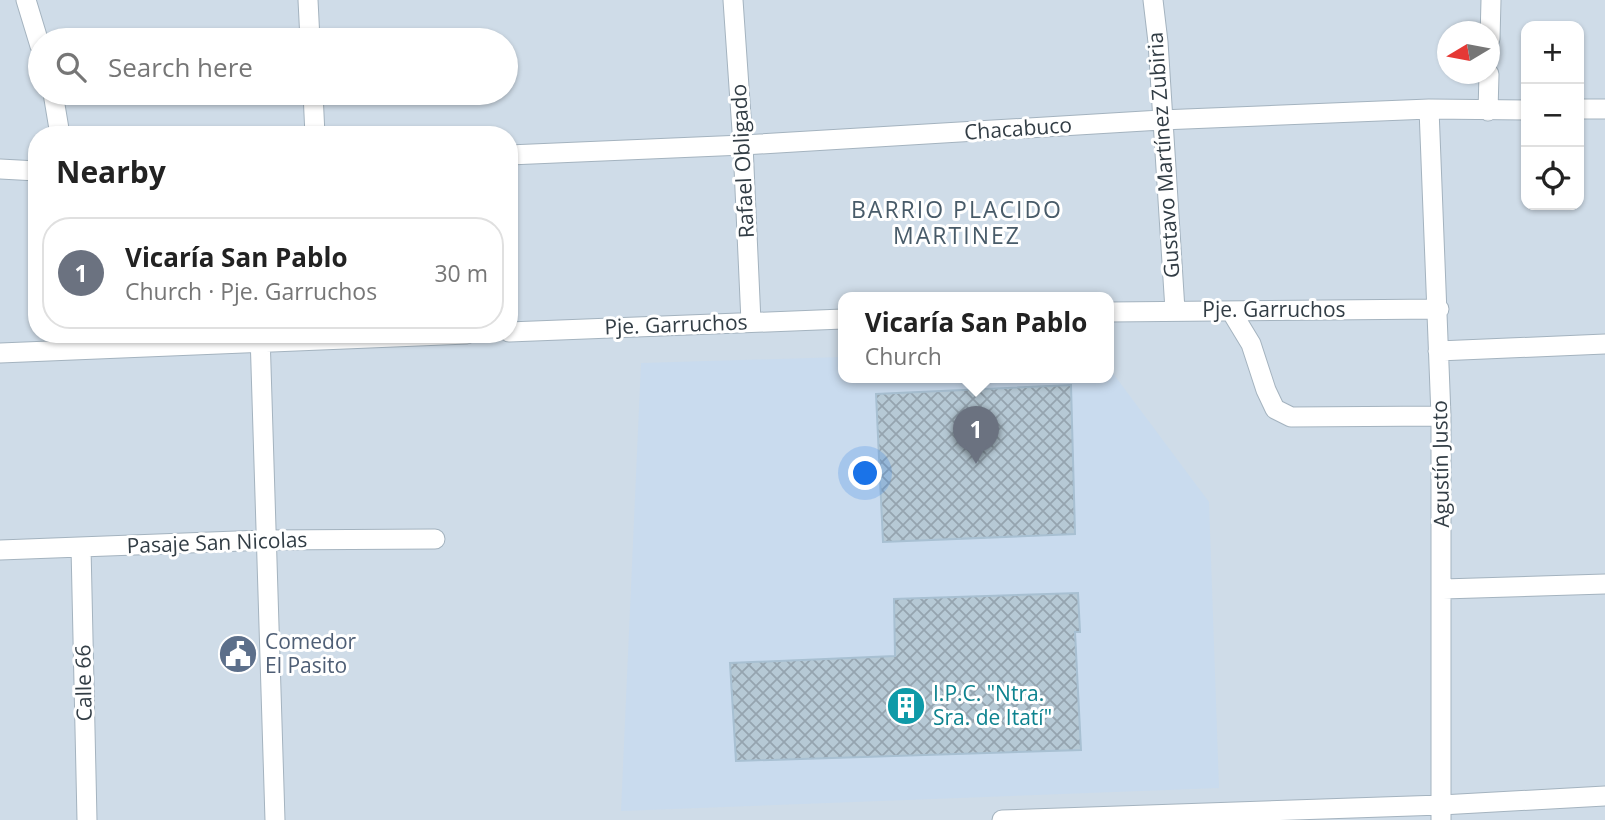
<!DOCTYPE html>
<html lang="en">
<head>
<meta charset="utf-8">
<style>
  :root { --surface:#fff; --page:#f2f2f2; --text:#222; --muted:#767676; --line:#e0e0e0; --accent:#198581 }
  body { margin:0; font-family:"Open Sans",sans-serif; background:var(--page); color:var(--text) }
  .controls { position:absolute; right:21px; top:21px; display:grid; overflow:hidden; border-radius:14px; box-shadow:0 2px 5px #0004 }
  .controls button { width:63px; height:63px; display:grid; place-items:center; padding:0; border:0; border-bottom:2px solid var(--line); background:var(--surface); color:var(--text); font:35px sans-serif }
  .compass { position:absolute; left:1437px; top:21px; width:63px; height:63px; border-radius:50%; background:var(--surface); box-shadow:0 2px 5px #0004; rotate:260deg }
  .you { position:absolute; left:866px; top:474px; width:24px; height:24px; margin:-18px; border:5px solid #fff; border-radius:50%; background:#1a73e8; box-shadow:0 0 0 10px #1a73e833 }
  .badge { display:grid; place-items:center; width:46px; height:46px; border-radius:50%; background:var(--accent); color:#fff; font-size:23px; font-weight:700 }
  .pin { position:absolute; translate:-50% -58px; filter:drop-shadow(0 2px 4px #0008) }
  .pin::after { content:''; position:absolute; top:37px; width:24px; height:21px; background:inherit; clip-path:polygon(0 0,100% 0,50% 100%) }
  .popup { position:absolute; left:838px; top:292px; width:276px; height:91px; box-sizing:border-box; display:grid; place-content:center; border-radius:14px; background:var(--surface); filter:drop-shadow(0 2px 5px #0005); font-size:23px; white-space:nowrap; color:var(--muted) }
  .popup b { font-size:26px; color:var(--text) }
  .popup::after { content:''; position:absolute; left:50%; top:100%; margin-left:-14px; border:14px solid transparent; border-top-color:var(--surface) }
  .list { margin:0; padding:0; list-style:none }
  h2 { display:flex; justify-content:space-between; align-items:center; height:91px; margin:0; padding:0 28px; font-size:30px }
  h2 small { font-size:23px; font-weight:400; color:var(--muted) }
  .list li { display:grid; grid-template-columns:46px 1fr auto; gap:21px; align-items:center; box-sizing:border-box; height:112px; margin:0 14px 14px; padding:0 14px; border:2px solid var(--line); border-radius:28px }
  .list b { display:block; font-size:26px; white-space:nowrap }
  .list p { margin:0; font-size:23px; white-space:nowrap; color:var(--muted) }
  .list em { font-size:23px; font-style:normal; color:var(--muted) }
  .icon { flex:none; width:38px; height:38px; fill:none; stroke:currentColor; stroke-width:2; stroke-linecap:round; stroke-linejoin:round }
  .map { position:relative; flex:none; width:1605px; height:820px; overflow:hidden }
  .search { position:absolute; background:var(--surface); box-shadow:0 2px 5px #0004; left:28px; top:28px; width:490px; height:77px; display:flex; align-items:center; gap:18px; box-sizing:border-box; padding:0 24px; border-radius:38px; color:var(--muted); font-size:26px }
  .panel { position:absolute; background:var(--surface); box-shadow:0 2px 5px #0004; left:28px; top:126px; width:490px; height:217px; border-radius:28px }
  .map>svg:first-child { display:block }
  .residential { fill:#cfdce8; fill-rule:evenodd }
  .education { fill:#c9dbee }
  .building { fill:url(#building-cross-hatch); stroke:#a8c0d2; stroke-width:2 }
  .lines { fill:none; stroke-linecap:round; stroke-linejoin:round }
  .street-casing { stroke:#a4b3bf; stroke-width:21 }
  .street { stroke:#fff; stroke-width:19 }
  .labels { text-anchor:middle; stroke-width:6; stroke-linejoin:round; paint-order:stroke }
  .street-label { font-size:21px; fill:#323d45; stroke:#fff }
  .service-label { font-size:21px; fill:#4e5e75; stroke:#fff; text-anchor:start }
  .culture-label { font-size:21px; fill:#0d838f; stroke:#fff; text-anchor:start }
  .neighbourhood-label { font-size:23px; letter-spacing:2px; fill:#485b69; stroke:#fff }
</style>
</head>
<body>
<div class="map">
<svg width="1605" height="820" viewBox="0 0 1605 820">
  <defs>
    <pattern id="building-cross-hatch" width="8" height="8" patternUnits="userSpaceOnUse" patternTransform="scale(1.75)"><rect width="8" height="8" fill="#b6c9d5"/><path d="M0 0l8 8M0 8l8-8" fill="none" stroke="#95a4af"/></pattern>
  </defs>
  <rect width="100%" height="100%" fill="#e2eaf3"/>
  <path class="residential" d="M0,0H1605V820H0ZM1526,26H1579V205H1526ZM1448,32H1490V74H1448ZM40,40H506V93H40ZM37,135H509V334H37ZM843,298H1109V378H843Z"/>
  <path class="education" d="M843,357V378H1109V368L1209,502L1219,788L621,811L641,363Z"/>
  <path class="building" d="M1071,385L1075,534L883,542L876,394Z
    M1078,593L1080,632H1075L1081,750L736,761L730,663L895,656L894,599Z"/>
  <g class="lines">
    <g class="street-casing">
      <path id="street" d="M26,0L40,46
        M308,0L310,40
        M733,0L743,145L751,322
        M1153,0L1158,42L1175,310
        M1490,39L1491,0
        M53,93L60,135
        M313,93L315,135
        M1429,109L1441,416V820
        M1579,109H1605
        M1488,111L1489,74
        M509,155L743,145L1161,120L1429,109L1526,110
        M0,169L37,171
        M1231,311L1251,344L1266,390L1275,409L1291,417L1441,416
        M1109,312L1439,309
        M509,332L843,319
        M260,334L275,820
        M1438,351L1605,344
        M0,353L467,334
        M81,547L87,820
        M0,550L266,540L435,539
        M1443,589L1605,584
        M1002,820L1441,805L1605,796"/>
    </g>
    <use href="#street" class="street"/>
  </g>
  <defs>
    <g id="civic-disc" transform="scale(2.0125)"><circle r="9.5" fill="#5c6f8a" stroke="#fff"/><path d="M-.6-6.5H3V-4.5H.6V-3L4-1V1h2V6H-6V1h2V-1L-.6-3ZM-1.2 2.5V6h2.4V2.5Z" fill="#fff"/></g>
    <g id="building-disc" transform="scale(2.0125)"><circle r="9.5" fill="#0f9aa8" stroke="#fff"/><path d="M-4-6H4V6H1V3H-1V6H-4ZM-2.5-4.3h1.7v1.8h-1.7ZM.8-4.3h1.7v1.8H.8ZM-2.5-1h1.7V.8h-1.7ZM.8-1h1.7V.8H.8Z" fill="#fff"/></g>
  </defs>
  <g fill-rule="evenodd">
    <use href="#civic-disc" x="238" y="654"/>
    <use href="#building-disc" x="906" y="706"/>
  </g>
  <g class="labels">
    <g class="street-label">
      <text transform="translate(1018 129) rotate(-4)" y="7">Chacabuco</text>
      <text transform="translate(1164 155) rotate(-94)" y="7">Gustavo Martínez Zubiria</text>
      <text transform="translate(743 161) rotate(-93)" y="7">Rafael Obligado</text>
      <text x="1274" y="317">Pje. Garruchos</text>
      <text transform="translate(676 325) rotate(-2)" y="7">Pje. Garruchos</text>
      <text transform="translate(1441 464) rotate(-91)" y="7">Agustín Justo</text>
      <text transform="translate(217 543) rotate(-2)" y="7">Pasaje San Nicolas</text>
      <text transform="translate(84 683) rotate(-91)" y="7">Calle 66</text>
    </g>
    <g class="service-label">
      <text x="265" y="649">Comedor<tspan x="265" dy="24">El Pasito</tspan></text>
    </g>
    <g class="culture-label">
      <text x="933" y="701">I.P.C. "Ntra.<tspan x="933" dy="24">Sra. de Itatí"</tspan></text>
    </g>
    <g class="neighbourhood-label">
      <text x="957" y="218">BARRIO PLACIDO<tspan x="957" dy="26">MARTINEZ</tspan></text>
    </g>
  </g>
</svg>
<div class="controls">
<button>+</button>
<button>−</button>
<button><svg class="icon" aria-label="locate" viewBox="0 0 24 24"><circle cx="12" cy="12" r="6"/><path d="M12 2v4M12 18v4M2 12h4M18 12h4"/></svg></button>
</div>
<svg class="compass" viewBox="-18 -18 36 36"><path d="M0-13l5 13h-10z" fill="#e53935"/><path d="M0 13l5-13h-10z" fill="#767676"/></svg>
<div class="you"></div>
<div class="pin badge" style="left:976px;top:464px;background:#6b7280">1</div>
<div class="popup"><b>Vicaría San Pablo</b>Church</div>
<div class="search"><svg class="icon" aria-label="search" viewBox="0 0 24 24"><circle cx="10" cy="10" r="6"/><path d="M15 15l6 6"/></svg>Search here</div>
<section class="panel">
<h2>Nearby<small></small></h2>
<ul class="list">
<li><span class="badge" style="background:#6b7280">1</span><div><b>Vicaría San Pablo</b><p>Church · Pje. Garruchos</p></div><em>30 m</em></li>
</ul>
</section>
</div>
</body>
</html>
